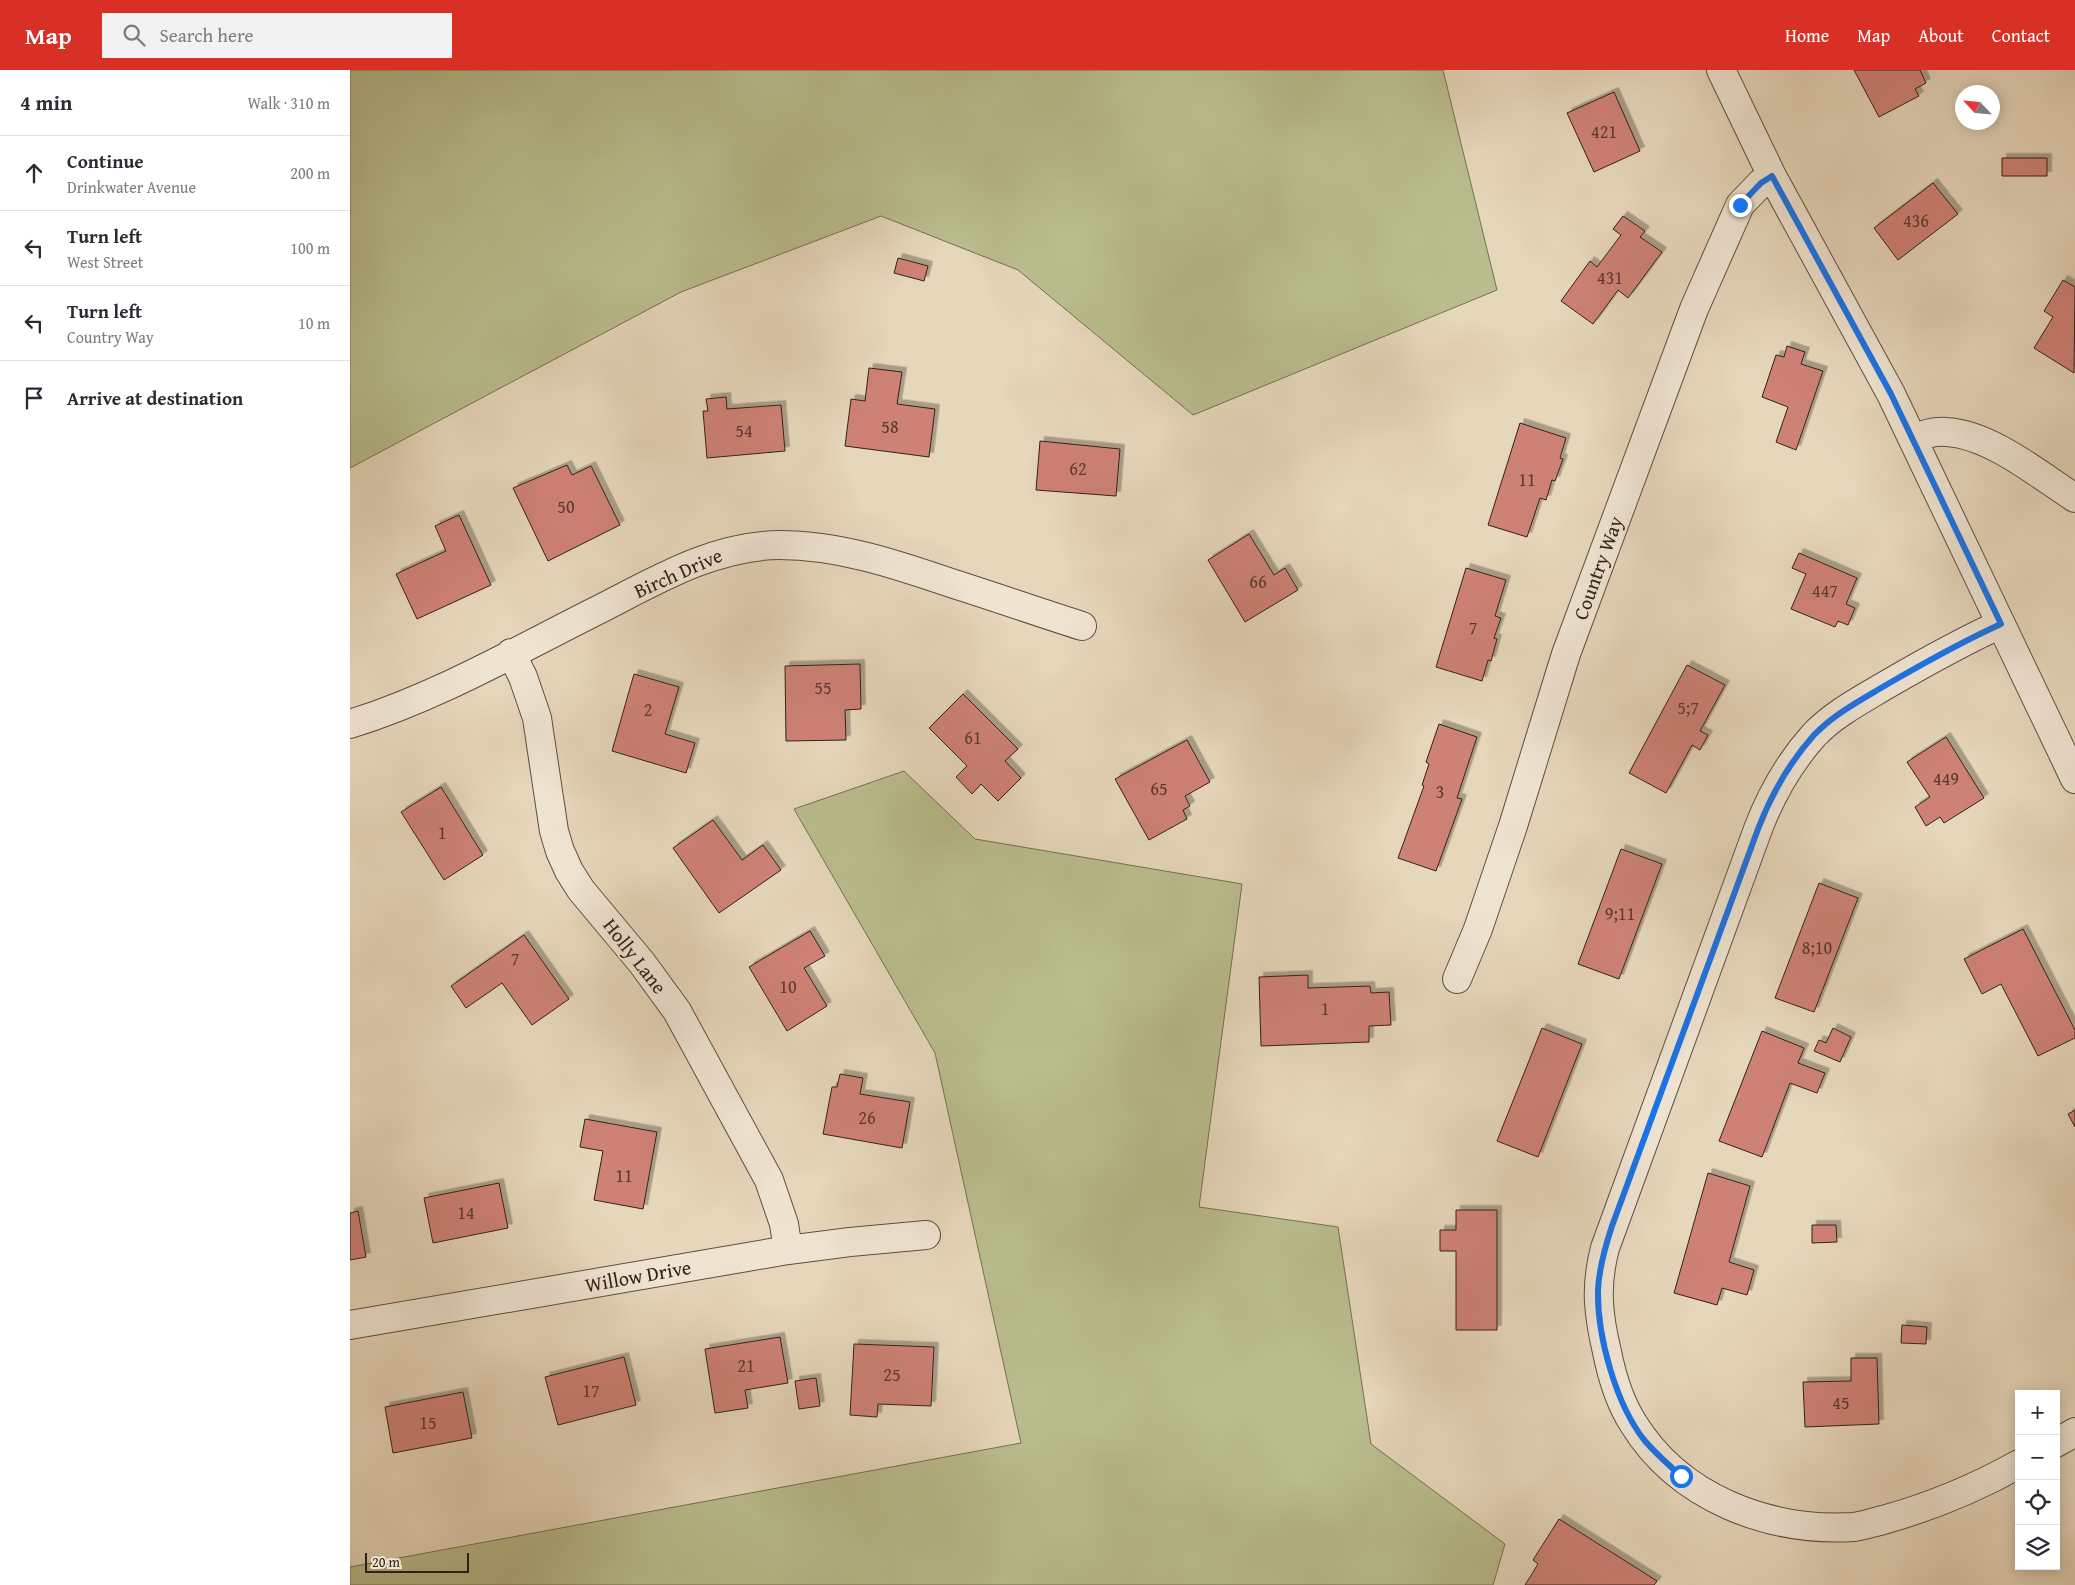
<!DOCTYPE html>
<html lang="en">
<head>
<meta charset="utf-8">
<style>
  :root { --surface:#fff; --page:#f2f2f3; --text:#2b2b33; --muted:#7c7c81; --line:#e1e1e2; --accent:#d93025 }
  body { margin:0; font-family:"Gentium Book Plus",serif; background:var(--page); color:var(--text) }
  .controls { position:absolute; right:15px; bottom:15px; display:grid; overflow:hidden; border-radius:0px; box-shadow:0 2px 12px #0003 }
  .controls button { width:45px; height:45px; display:grid; place-items:center; padding:0; border:0; border-bottom:1px solid var(--line); background:var(--surface); color:var(--text); font:25px sans-serif }
  .compass { position:absolute; left:1605px; top:15px; width:45px; height:45px; border-radius:50%; background:var(--surface); box-shadow:0 2px 12px #0003; rotate:296deg }
  .scale { position:absolute; left:15px; bottom:12px; width:104px; box-sizing:border-box; padding-left:5px; border:2px solid #322119; border-top:0; font-size:14px; line-height:18px; white-space:nowrap; color:#322119; -webkit-text-stroke:4px #efe4d2; paint-order:stroke }
  .stop { position:absolute; width:15px; height:15px; margin:-11px; border:4px solid #1a73e8; border-radius:50%; background:#fff }
  .stop.end { background:#1a73e8; border-color:#fff; box-shadow:0 1px 5px #0008 }
  .list { margin:0; padding:0; list-style:none }
  h2 { display:flex; justify-content:space-between; align-items:center; height:65px; margin:0; padding:0 20px; font-size:21px }
  h2 small { font-size:16px; font-weight:400; color:var(--muted) }
  .list li { display:grid; grid-template-columns:32px 1fr auto; gap:15px; align-items:center; box-sizing:border-box; height:75px; padding:0 20px; border-top:1px solid var(--line) }
  .list b { display:block; font-size:19px; white-space:nowrap }
  .list p { margin:0; font-size:16px; white-space:nowrap; color:var(--muted) }
  .list em { font-size:16px; font-style:normal; color:var(--muted) }
  .icon { flex:none; width:28px; height:28px; fill:none; stroke:currentColor; stroke-width:2; stroke-linecap:round; stroke-linejoin:round }
  .map { position:relative; flex:none; width:1725px; height:1515px; overflow:hidden }
  header { display:flex; align-items:center; gap:30px; box-sizing:border-box; height:70px; padding:0 25px; background:var(--accent); color:#fff }
  header strong { font-size:24px }
  nav { display:flex; gap:28px; margin-inline-start:auto; font-size:18px }
  .search { width:350px; height:45px; background:var(--page); display:flex; align-items:center; gap:12px; box-sizing:border-box; padding:0 18px; border-radius:0px; color:var(--muted); font-size:19px }
  main { display:flex }
  aside { flex:1; background:var(--surface) }
  .map>svg:first-child { display:block }
  .green { fill:#b9bd8d; stroke:#766f53 }
  .building { fill:#ce8175; stroke:#322119; filter:url(#shadow) }
  .lines { fill:none; stroke-linecap:round; stroke-linejoin:round }
  .minor-casing { stroke:#5f4e41; stroke-width:30 }
  .minor { stroke:#efe4d2; stroke-width:28 }
  .route { stroke:#1a73e8; stroke-width:6 }
  .labels { text-anchor:middle; stroke-width:4; stroke-linejoin:round; paint-order:stroke }
  .number-label { font-size:18px; fill:#593930 }
  .street-label { font-size:20px; fill:#322119; stroke:#efe4d2 }
</style>
</head>
<body>
<header>
<strong>Map</strong>
<div class="search"><svg class="icon" aria-label="search" viewBox="0 0 24 24"><circle cx="10" cy="10" r="6"/><path d="M15 15l6 6"/></svg>Search here</div>
<nav><a>Home</a><a>Map</a><a>About</a><a>Contact</a></nav>
</header>
<main>
<aside>
<h2>4 min<small>Walk · 310 m</small></h2>
<ul class="list">
<li><svg class="icon" aria-label="ahead" viewBox="0 0 24 24"><path d="M12 20V5M6 11l6-6 6 6"/></svg><div><b>Continue</b><p>Drinkwater Avenue</p></div><em>200 m</em></li>
<li><svg class="icon" aria-label="left" viewBox="0 0 24 24"><path d="M17 20v-9H6M10 6l-5 5 5 5"/></svg><div><b>Turn left</b><p>West Street</p></div><em>100 m</em></li>
<li><svg class="icon" aria-label="left" viewBox="0 0 24 24"><path d="M17 20v-9H6M10 6l-5 5 5 5"/></svg><div><b>Turn left</b><p>Country Way</p></div><em>10 m</em></li>
<li><svg class="icon" aria-label="arrive" viewBox="0 0 24 24"><path d="M6 21V4h12l-3 4 3 4H6"/></svg><div><b>Arrive at destination</b></div></li>
</ul>
</aside>
<div class="map">
<svg width="1725" height="1515" viewBox="0 0 1725 1515">
  <defs>
    <filter id="shadow"><feDropShadow dx="4.5" dy="-4.5" stdDeviation="0" flood-color="#0004"/></filter>
  </defs>
  <rect width="100%" height="100%" fill="#e6d6ba"/>
  <filter id="stains"><feTurbulence type="fractalNoise" baseFrequency=".004" numOctaves="4"/><feColorMatrix values="0 0 0 0 .2 0 0 0 0 .09 0 0 0 0 .02 0 0 0 .5 -.17"/></filter>
  <radialGradient id="worn" r=".72"><stop offset=".6" stop-color="#630" stop-opacity="0"/><stop offset="1" stop-color="#630" stop-opacity=".3"/></radialGradient>
  <path class="green" d="M0,0H1093L1147,220L843,345L668,200L531,146L331,222L0,398Z
    M554,701L625,769L892,814L849,1137L988,1157L1021,1374L1155,1474L1143,1515H0V1497L671,1373L585,983L444,739Z"/>
  <path class="building" d="M1504,0H1570L1576,13L1565,19L1569,26L1529,47Z
    M1264,22L1290,81L1244,102L1217,43Z
    M1652,88H1697V106H1652Z
    M1583,113L1608,144L1548,190L1524,158Z
    M1273,146L1295,161L1290,167L1312,182L1278,228L1268,220L1243,254L1211,231L1240,191L1247,197L1271,165L1263,159Z
    M548,188L578,196L574,211L544,203Z
    M1713,210L1725,217L1724,303L1684,278L1703,247L1694,241Z
    M1437,276L1455,282L1451,294L1473,301L1446,380L1426,372L1438,337L1412,327L1426,285L1434,287Z
    M519,298L552,302L547,334L585,339L579,387L495,376L501,329L515,331Z
    M376,327L377,339L431,335L435,381L357,388L353,341H358L356,329Z
    M1170,353L1216,368L1210,388L1213,389L1205,411L1202,410L1196,430L1190,428L1177,467L1138,455Z
    M690,371L770,379L766,426L686,420Z
    M217,395L222,405L241,396L270,455L198,491L163,418Z
    M109,445L141,515L67,549L46,504L96,481L85,456Z
    M899,464L924,505L935,498L948,520L895,552L858,490Z
    M1449,483L1507,508L1496,534L1505,538L1498,555L1488,551L1485,557L1441,539L1456,504L1442,498Z
    M1116,498L1156,510L1145,546L1151,548L1144,568L1147,569L1141,591L1138,590L1132,611L1086,597Z
    M510,594L511,639L495,640L496,670L436,671L435,596Z
    M1337,595L1375,615L1350,661L1358,665L1350,680L1342,675L1316,723L1279,703Z
    M284,604L329,617L315,664L345,673L336,703L262,681Z
    M613,624L668,679L655,691L671,708L648,731L631,714L622,724L606,707L617,696L579,658Z
    M1089,654L1127,667L1107,728L1112,729L1086,801L1048,788L1074,716L1072,715L1079,694L1076,692Z
    M1596,667L1634,728L1594,753L1590,747L1576,756L1565,737L1580,727L1557,692Z
    M837,670L860,712L835,726L840,736L833,740L837,749L799,770L765,709Z
    M91,717L133,785L94,810L51,742Z
    M363,750L392,790L413,775L431,800L369,843L323,778Z
    M1271,779L1312,794L1269,909L1228,894Z
    M1469,813L1508,828L1464,942L1425,928Z
    M1673,859L1725,960V968L1688,986L1651,914L1632,924L1614,889Z
    M460,861L475,886L454,898L477,936L437,961L399,897Z
    M174,865L219,929L182,955L152,913L116,938L101,916Z
    M958,905V918L1020,916L1021,923L1039,922L1041,955L1019,956V972L911,976L909,907Z
    M1192,958L1232,974L1188,1087L1147,1071Z
    M1483,958L1501,967L1490,992L1464,981L1469,970L1476,973Z
    M1412,961L1454,978L1448,993L1475,1003L1467,1023L1440,1013L1412,1087L1369,1071Z
    M490,1004L513,1008L510,1024L560,1032L552,1078L473,1064L482,1017H487Z
    M1725,1040V1057L1718,1044Z
    M235,1049L307,1062L293,1139L244,1130L253,1081L230,1077Z
    M1358,1103L1400,1116L1379,1192L1404,1200L1397,1225L1372,1218L1367,1235L1324,1223Z
    M149,1113L158,1158L83,1173L74,1128Z
    M1106,1140H1147V1260H1106V1181H1090V1160H1106Z
    M8,1141L16,1187L0,1190V1143Z
    M1462,1155H1486L1487,1172L1462,1173Z
    M1552,1255L1577,1257L1576,1274L1551,1273Z
    M430,1267L438,1313L395,1320L398,1338L365,1343L355,1279Z
    M504,1274L584,1277L581,1336L528,1334L527,1347L500,1345Z
    M274,1287L286,1335L208,1355L195,1307Z
    M1501,1288H1527L1529,1354L1455,1357L1453,1312L1501,1311Z
    M466,1308L470,1336L449,1339L445,1311Z
    M113,1322L122,1368L43,1383L35,1337Z
    M1209,1449L1307,1511L1304,1515H1175L1188,1494L1183,1490Z"/>
  <g class="lines">
    <g class="minor-casing">
      <path id="minor" d="M1371,0L1422,106L1541,324L1725,709
        M1563,369C1574,364 1584,361 1596,362C1640,364 1689,405 1725,428
        M1651,554C1611,572 1574,593 1536,615C1511,630 1484,644 1464,665C1439,693 1421,725 1408,759L1255,1178C1245,1216 1248,1244 1257,1282C1262,1307 1269,1331 1283,1353C1329,1428 1418,1462 1504,1457C1513,1456 1524,1452 1533,1450C1580,1437 1626,1418 1669,1394
        M161,583L173,607L187,648L204,761L210,781L219,801L231,820L292,893L327,941L419,1110L434,1154L438,1180
        M0,654C87,627 168,580 250,539C307,510 363,476 429,475C489,475 545,494 601,513C645,527 688,542 732,556
        M1107,909L1128,859L1163,756L1216,584L1344,239L1390,135L1411,113L1422,106
        M0,1255L438,1180L500,1172L576,1165
        M1706,1373L1725,1362"/>
    </g>
    <use href="#minor" class="minor"/>
  </g>
  <g class="lines">
    <path class="route" d="M1331,1406C1319,1395 1306,1384 1295,1371C1266,1335 1247,1266 1248,1220C1249,1198 1255,1177 1262,1156L1408,759C1421,725 1439,693 1464,665C1484,644 1511,630 1536,615C1574,593 1611,572 1651,554L1541,324L1422,106L1411,113L1390,135"/>
  </g>
  <g class="labels">
    <g class="number-label">
      <text x="1254" y="68">421</text>
      <text x="1566" y="157">436</text>
      <text x="1260" y="214">431</text>
      <text x="540" y="363">58</text>
      <text x="394" y="367">54</text>
      <text x="728" y="405">62</text>
      <text x="1177" y="416">11</text>
      <text x="216" y="443">50</text>
      <text x="908" y="518">66</text>
      <text x="1475" y="527">447</text>
      <text x="1123" y="564">7</text>
      <text x="473" y="624">55</text>
      <text x="1338" y="644">5;7</text>
      <text x="298" y="646">2</text>
      <text x="623" y="674">61</text>
      <text x="1596" y="715">449</text>
      <text x="809" y="725">65</text>
      <text x="1090" y="728">3</text>
      <text x="92" y="769">1</text>
      <text x="1270" y="850">9;11</text>
      <text x="1467" y="884">8;10</text>
      <text x="165" y="895">7</text>
      <text x="438" y="923">10</text>
      <text x="975" y="945">1</text>
      <text x="517" y="1054">26</text>
      <text x="274" y="1112">11</text>
      <text x="116" y="1149">14</text>
      <text x="396" y="1302">21</text>
      <text x="542" y="1311">25</text>
      <text x="241" y="1327">17</text>
      <text x="1491" y="1339">45</text>
      <text x="78" y="1359">15</text>
    </g>
    <g class="street-label">
      <text transform="translate(1248 498) rotate(-70)" y="7">Country Way</text>
      <text transform="translate(328 503) rotate(-24)" y="7">Birch Drive</text>
      <text transform="translate(285 886) rotate(52)" y="7">Holly Lane</text>
      <text transform="translate(288 1206) rotate(-10)" y="7">Willow Drive</text>
    </g>
  </g>
  <rect width="100%" height="100%" filter="url(#stains)"/>
  <rect width="100%" height="100%" fill="url(#worn)"/>
</svg>
<div class="controls">
<button>+</button>
<button>−</button>
<button><svg class="icon" aria-label="locate" viewBox="0 0 24 24"><circle cx="12" cy="12" r="6"/><path d="M12 2v4M12 18v4M2 12h4M18 12h4"/></svg></button>
<button><svg class="icon" aria-label="layers" viewBox="0 0 24 24"><path d="M12 4l9 5-9 5-9-5zM3 14l9 5 9-5"/></svg></button>
</div>
<svg class="compass" viewBox="-18 -18 36 36"><path d="M0-13l5 13h-10z" fill="#e53935"/><path d="M0 13l5-13h-10z" fill="#7c7c81"/></svg>
<div class="scale">20 m</div>
<div class="stop" style="left:1331px;top:1406px"></div>
<div class="stop end" style="left:1390px;top:135px"></div>
</div>
</main>
</body>
</html>
